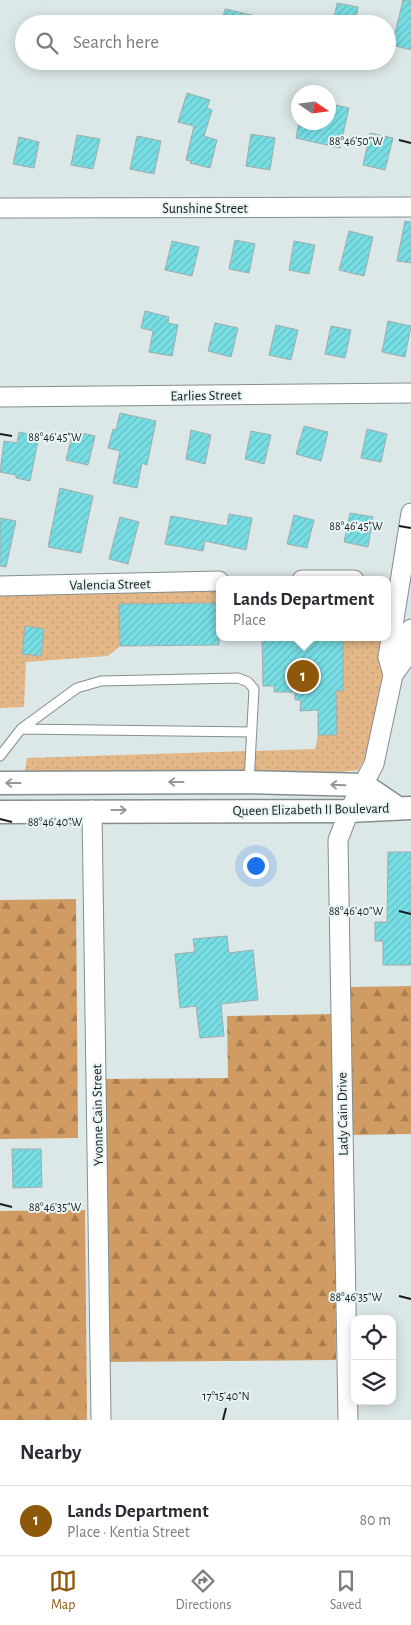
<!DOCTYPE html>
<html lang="en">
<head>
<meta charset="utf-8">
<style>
  :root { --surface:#fff; --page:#f7f7f7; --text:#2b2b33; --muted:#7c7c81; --line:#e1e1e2; --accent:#8e580a }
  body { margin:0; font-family:"Alegreya Sans",sans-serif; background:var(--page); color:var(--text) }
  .controls { position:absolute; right:15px; bottom:15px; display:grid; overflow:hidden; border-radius:10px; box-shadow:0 2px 12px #0003 }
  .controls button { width:45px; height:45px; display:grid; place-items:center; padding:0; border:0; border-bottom:1px solid var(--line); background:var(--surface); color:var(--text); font:25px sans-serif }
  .compass { position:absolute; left:291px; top:85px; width:45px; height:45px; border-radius:50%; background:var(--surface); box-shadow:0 2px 12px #0003; rotate:103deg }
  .you { position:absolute; left:255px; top:865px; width:18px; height:18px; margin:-12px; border:4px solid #fff; border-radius:50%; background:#1a73e8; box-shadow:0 0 0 8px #1a73e833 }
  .badge { display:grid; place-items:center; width:32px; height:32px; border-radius:50%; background:var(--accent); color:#fff; font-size:16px; font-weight:700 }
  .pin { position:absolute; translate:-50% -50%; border:2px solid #fff; box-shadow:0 1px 5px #0006 }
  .popup { position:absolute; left:216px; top:576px; width:175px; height:65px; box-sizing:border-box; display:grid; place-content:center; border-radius:10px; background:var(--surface); filter:drop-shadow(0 1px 4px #0005); font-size:16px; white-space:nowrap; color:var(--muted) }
  .popup b { font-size:19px; color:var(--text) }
  .popup::after { content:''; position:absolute; left:50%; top:100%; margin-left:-10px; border:10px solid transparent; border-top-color:var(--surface) }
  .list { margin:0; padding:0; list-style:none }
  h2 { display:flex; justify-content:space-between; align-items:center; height:65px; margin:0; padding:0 20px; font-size:21px }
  h2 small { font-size:16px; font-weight:400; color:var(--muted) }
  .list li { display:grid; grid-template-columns:32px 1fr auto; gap:15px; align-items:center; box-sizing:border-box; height:70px; padding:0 20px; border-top:1px solid var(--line) }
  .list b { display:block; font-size:19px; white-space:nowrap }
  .list p { margin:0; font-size:16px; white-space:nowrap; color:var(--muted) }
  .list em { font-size:16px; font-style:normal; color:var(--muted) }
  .icon { flex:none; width:28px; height:28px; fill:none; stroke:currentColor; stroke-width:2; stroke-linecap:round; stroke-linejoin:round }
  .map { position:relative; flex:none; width:411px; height:1420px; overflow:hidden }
  .search { position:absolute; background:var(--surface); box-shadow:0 2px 12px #0003; left:15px; right:15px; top:15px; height:55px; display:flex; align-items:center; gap:12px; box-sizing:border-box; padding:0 18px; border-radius:28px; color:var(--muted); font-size:19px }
  .sheet { height:135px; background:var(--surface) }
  nav { display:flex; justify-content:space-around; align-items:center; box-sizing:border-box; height:70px; border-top:1px solid var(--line); background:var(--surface); font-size:14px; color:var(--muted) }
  nav a { display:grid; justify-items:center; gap:2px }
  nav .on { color:var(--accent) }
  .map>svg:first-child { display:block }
  .grass { fill:url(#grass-dots) }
  .forest { fill:url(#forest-firs) }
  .building { fill:url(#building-hatch); stroke:#a1acad }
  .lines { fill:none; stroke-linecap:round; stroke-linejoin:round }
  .service-casing { stroke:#848e8f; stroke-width:11 }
  .minor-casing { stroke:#848e8f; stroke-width:21 }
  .tertiary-casing { stroke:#848e8f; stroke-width:25 }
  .service { stroke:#fff; stroke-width:9 }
  .minor { stroke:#fff; stroke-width:19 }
  .tertiary { stroke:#fff; stroke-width:22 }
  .oneway { stroke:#979899 }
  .ticks { fill:none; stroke:#171b1c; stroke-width:2 }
  .labels { text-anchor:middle; stroke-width:4; stroke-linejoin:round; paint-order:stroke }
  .street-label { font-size:14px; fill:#171b1c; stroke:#e9f4f5 }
  .ticks-label { font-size:12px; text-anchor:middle; fill:#171b1c; stroke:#e9f4f5; stroke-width:4; stroke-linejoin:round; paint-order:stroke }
</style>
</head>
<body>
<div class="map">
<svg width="411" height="1420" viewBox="0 0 411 1420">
  <defs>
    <pattern id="grass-dots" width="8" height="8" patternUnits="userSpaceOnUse" patternTransform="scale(1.25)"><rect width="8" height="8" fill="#e3b788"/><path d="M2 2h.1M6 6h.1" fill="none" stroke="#c29d75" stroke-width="1.8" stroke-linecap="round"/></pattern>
    <pattern id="forest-firs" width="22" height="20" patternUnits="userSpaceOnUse" patternTransform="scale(1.25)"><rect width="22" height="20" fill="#d09c63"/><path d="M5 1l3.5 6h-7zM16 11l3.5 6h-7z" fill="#a87e51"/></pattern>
    <pattern id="building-hatch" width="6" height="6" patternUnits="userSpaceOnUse" patternTransform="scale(1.25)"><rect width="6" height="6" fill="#77dee4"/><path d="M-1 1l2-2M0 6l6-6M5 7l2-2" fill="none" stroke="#66bec3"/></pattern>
  </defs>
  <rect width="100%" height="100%" fill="#dce7e7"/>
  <path class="grass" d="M219,581V603L119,604L120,646L108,656L26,662L24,707L0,708V586Z
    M387,591L397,595L384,670L366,756L358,770L342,772L255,775L25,771L27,758L315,749L318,735H337L336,691H343V637H387Z"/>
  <path class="forest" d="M76,899L78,1138L0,1139V900Z
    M411,986V1134L351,1135L350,987Z
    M334,1014L336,1360L104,1362L102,1079L228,1078L227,1016Z
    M85,1210L87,1420H0V1211Z"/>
  <path class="building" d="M403,0H411V50L392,45Z
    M337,3L358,7L355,24H333Z
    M225,9L265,18V24H221Z
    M187,93L210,100L207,108L212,110L204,136L217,140L210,168L190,163L191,161L186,160L194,126L178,122Z
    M328,103L349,108L340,148L296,138L299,122H328Z
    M370,133L393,138L385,170L363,165Z
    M251,134L275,138L270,170L246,166Z
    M77,135L100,139L93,169L71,165Z
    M137,136L161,141L154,174L130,169Z
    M19,137L39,142L34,168L13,164Z
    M405,221L411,222V263L397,261Z
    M349,231L373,237L364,276L339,270Z
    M235,240L255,244L249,273L229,269Z
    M172,241L199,247L192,276L165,270Z
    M294,241L315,245L309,274L289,270Z
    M145,311L169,317L168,323L178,325L172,356L149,352L153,331L141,328Z
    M388,321L411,326L405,357L382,352Z
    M215,323L238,328L231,357L208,351Z
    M276,325L298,330L291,360L269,355Z
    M331,326L351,330L345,358L325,354Z
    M120,413L156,421L147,465L142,463L137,488L113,483L120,451L108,448L113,429L116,430Z
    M304,426L328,432L321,461L296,454Z
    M367,429L387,434L381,462L361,458Z
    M191,430L211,435L205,464L186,459Z
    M73,431L95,436L88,465L66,460Z
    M251,431L271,435L264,464L245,459Z
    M19,432L39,436L30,481L16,478V475L0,472L4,441L17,443Z
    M60,488L93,496L81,553L48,547Z
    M350,513L373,517L368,547L344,542Z
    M229,514L252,518L246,550L205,541L203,551L165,544L171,516L227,526Z
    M294,515L314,520L307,548L287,544Z
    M120,517L139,522L128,564L109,559Z
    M0,518L16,521L6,567L0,566Z
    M219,603V645L120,646L119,604Z
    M25,626L44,629L41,656L22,654Z
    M262,637H343V691H336L337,735H318V710L300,711L301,700H295V692H274V686H263Z
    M388,852H411V965H383V941H375V922H387Z
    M227,936L229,953L253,950L258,1000L221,1004L224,1036L200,1038L196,1006L180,1008L175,954L195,952L193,939Z
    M12,1149H41L42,1187L13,1188Z"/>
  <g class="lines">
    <g class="service-casing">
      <path id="service" d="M21,729L252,732
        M0,756L21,729L77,688L101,681L238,678L248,682L254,689L249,782"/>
    </g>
    <g class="minor-casing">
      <path id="minor" d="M0,208L411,207
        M0,397L411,393
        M302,580H354
        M0,586L219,581
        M393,675L388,657L411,513
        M92,810L101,1420
        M348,1420L338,840L349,811L374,764L393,675L406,657L411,629"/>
    </g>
    <g class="tertiary-casing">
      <path id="tertiary" d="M0,783L249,782L364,785L398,808
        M0,812L349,811L411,808"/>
    </g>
    <use href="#service" class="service"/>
    <use href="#minor" class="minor"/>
    <use href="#tertiary" class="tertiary"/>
  </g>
  <defs><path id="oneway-shaft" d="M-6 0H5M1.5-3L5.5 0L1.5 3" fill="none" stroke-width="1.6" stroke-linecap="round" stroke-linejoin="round" transform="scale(1.25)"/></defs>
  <g class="oneway">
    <use href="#oneway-shaft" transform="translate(176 782) rotate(180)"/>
    <use href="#oneway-shaft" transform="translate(13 783) rotate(180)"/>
    <use href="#oneway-shaft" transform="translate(338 785) rotate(-178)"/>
    <use href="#oneway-shaft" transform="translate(119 810)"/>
  </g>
  <path class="ticks" d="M399,140L411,143M0,434L12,436M399,526L411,528M0,819L12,822M399,911L411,914M0,1204L12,1207M399,1296L411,1299M223,1420L226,1408"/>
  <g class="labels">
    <g class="street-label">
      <text x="205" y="213">Sunshine Street</text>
      <text transform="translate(206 395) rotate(-1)" y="5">Earlies Street</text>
      <text transform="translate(110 584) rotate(-1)" y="5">Valencia Street</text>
      <text transform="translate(311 809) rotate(-1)" y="5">Queen Elizabeth II Boulevard</text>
      <text transform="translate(342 1114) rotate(-91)" y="5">Lady Cain Drive</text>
      <text transform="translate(97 1115) rotate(-91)" y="5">Yvonne Cain Street</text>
    </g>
  </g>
  <g class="ticks-label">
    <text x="356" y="145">88°46'50"W</text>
    <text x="55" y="441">88°46'45"W</text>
    <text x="356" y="530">88°46'45"W</text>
    <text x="55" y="826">88°46'40"W</text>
    <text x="356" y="915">88°46'40"W</text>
    <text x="55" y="1211">88°46'35"W</text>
    <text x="356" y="1301">88°46'35"W</text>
    <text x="226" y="1400">17°15'40"N</text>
  </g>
</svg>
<div class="controls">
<button><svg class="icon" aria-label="locate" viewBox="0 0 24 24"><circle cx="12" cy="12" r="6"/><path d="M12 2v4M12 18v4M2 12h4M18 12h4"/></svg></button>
<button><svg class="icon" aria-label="layers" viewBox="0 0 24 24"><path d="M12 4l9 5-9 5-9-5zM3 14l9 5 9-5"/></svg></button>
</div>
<svg class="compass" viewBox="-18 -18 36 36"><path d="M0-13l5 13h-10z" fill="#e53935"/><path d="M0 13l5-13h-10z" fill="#7c7c81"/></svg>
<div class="you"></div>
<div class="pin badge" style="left:303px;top:676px">1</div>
<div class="popup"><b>Lands Department</b>Place</div>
<div class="search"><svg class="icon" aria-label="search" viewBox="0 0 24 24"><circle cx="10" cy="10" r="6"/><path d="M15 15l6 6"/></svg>Search here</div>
</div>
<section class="sheet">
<h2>Nearby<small></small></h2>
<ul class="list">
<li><span class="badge">1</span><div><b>Lands Department</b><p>Place · Kentia Street</p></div><em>80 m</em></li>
</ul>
</section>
<nav>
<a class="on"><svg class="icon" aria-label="map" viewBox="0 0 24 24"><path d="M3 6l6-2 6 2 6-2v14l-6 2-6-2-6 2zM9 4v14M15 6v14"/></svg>Map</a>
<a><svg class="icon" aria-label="directions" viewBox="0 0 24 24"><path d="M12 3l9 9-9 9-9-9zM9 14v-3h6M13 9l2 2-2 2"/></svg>Directions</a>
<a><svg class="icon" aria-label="saved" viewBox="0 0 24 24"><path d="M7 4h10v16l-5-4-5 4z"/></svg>Saved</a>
</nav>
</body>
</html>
